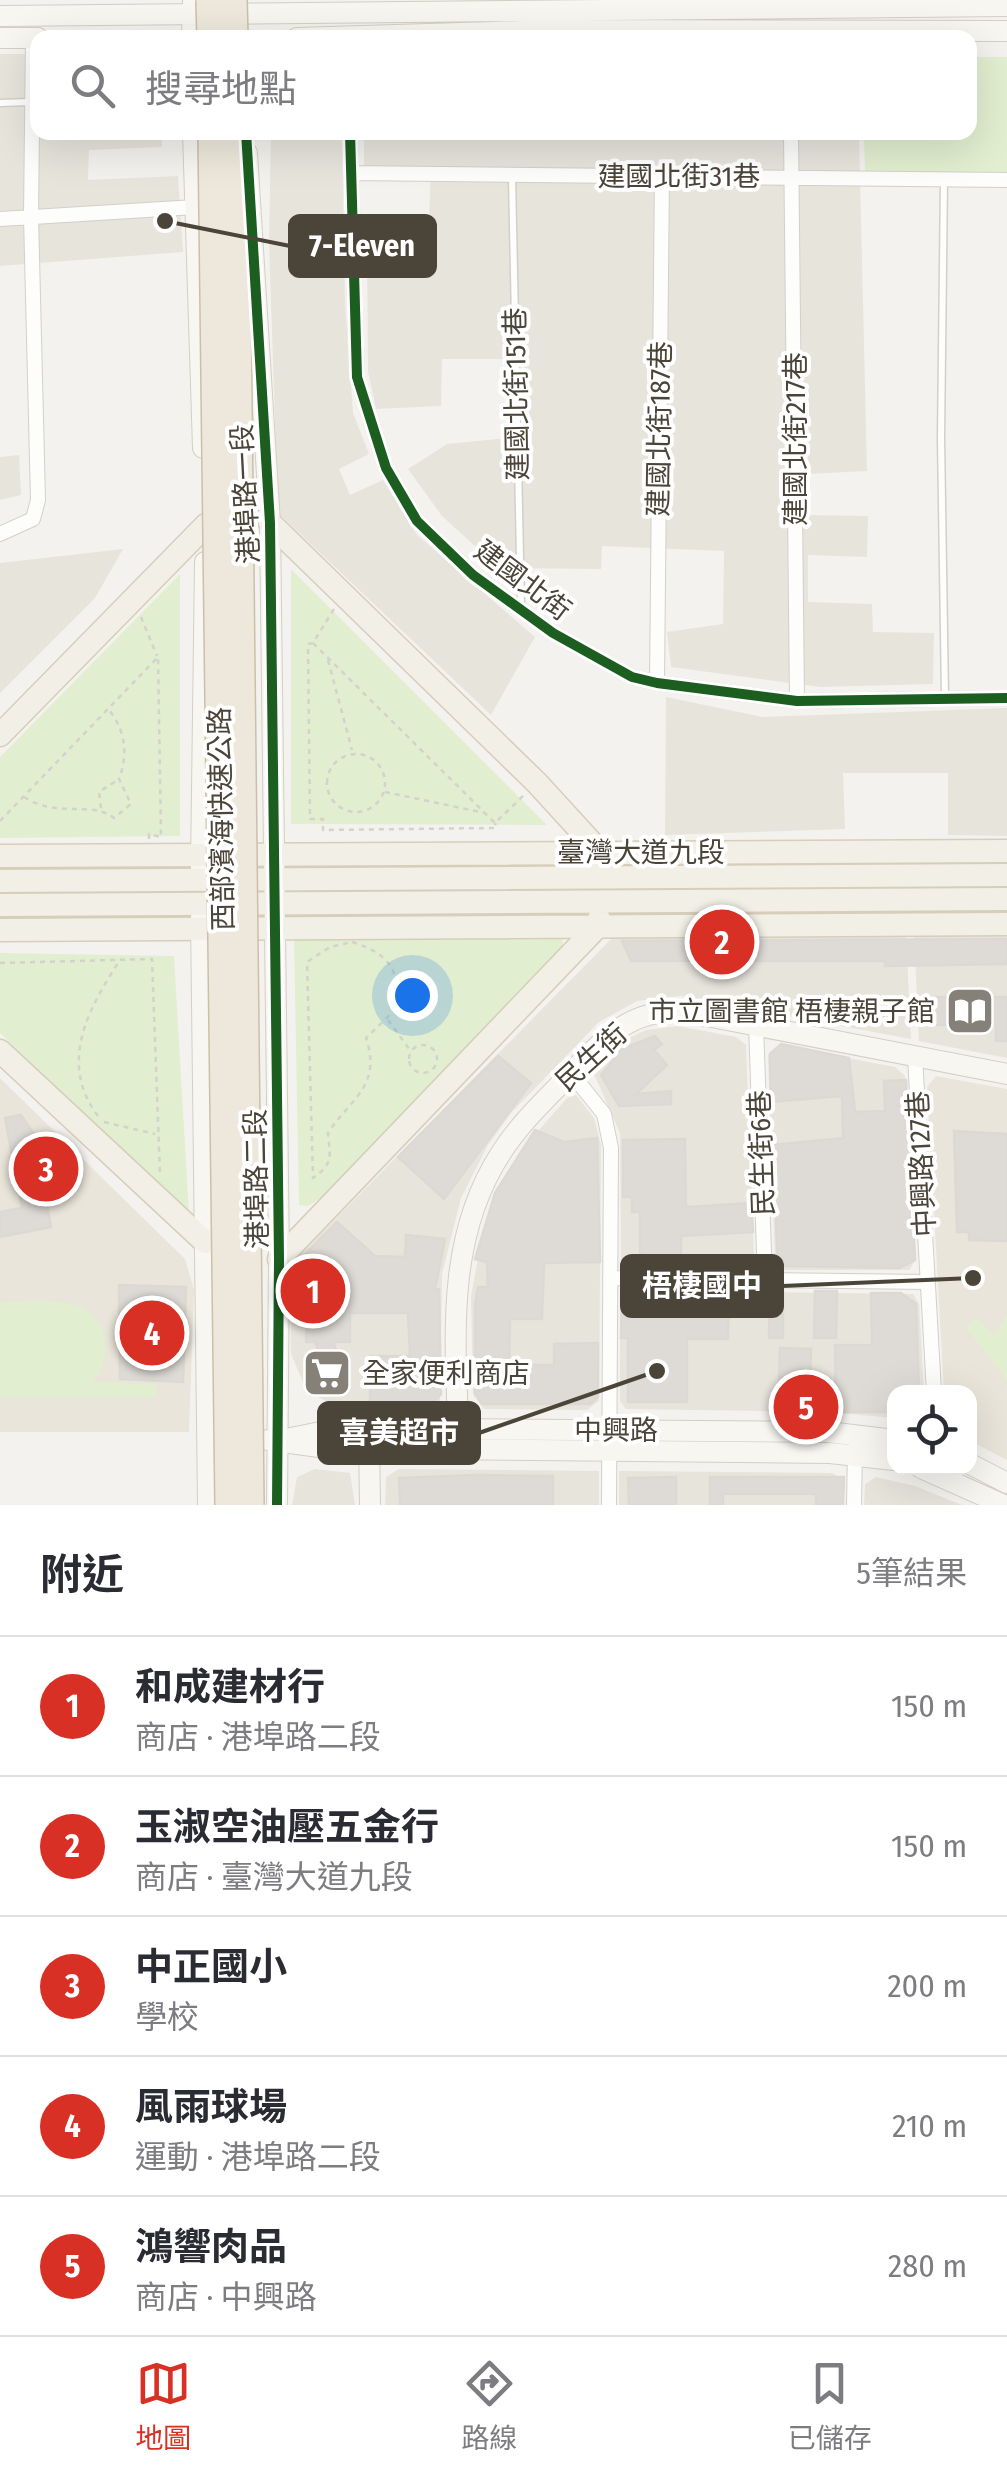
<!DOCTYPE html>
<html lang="zh-TW">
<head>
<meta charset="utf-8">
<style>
  :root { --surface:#fff; --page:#f7f7f7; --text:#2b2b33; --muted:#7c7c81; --line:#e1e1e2; --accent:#d93025 }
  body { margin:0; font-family:"Fira Sans Condensed","Noto Sans TC",sans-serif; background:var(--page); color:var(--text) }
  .controls { position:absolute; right:30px; bottom:30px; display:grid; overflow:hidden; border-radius:20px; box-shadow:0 10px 40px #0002 }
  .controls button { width:90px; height:90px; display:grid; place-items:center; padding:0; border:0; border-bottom:2px solid var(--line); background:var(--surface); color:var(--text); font:50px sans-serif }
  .you { position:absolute; left:412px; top:995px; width:35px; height:35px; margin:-25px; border:8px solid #fff; border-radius:50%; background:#1a73e8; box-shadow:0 0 0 15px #1a73e833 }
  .badge { display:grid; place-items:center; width:65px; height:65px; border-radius:50%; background:var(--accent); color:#fff; font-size:32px; font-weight:700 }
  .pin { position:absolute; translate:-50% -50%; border:5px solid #fff; box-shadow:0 2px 10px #0006 }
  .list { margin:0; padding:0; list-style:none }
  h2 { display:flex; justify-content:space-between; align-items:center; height:130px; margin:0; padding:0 40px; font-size:42px }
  h2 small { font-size:32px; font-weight:400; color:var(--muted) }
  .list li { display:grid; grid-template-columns:65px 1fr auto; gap:30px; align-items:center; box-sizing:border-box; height:140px; padding:0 40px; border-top:2px solid var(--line) }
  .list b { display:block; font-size:38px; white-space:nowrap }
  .list p { margin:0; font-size:32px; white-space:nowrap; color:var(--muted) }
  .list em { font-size:32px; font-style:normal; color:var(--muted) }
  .icon { flex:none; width:55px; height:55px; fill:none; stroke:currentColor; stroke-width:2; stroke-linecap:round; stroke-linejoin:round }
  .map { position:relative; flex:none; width:1007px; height:1505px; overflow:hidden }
  .search { position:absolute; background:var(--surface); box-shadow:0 10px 40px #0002; left:30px; right:30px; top:30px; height:110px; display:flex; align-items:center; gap:25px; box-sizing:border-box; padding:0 35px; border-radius:20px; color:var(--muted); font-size:38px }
  .sheet { height:830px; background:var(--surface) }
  nav { display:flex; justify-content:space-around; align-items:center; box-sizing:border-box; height:140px; border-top:2px solid var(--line); background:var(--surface); font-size:28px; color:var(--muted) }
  nav a { display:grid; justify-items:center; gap:5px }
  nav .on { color:var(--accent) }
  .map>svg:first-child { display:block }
  .residential { fill:#e7e4dc }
  .education { fill:#eae5da }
  .green { fill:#e1eecf }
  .building { fill:#dedbd6; stroke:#dcd9d4; stroke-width:2.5 }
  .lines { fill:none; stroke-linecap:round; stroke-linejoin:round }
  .lane-casing { stroke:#d2d0cb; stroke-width:9 }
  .street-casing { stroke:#d2d0cb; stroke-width:16 }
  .secondary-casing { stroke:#d3cfc5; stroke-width:22 }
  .primary-casing { stroke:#d6cebb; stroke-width:25 }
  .path { stroke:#d3d2cc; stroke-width:2.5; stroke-dasharray:5 5; stroke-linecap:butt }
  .lane { stroke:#fdfdfc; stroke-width:6 }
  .street { stroke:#fdfdfc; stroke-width:14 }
  .secondary { stroke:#f7f6f1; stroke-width:20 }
  .primary { stroke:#f2efe6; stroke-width:22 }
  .highway-bridge-casing { stroke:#ccbfa9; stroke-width:28; stroke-linecap:butt }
  .highway-bridge { stroke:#ede8db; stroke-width:25 }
  .cycleway-casing { stroke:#fff; stroke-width:16 }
  .cycleway { stroke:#1b5e20; stroke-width:10 }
  .labels { text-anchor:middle; stroke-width:8; stroke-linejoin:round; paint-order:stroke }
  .street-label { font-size:28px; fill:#4b4439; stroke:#fff }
  .poi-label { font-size:28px; fill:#4b4439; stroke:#fff; text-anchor:end }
  .leader { fill:none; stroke:#4b4439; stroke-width:4 }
  .callout-dot { fill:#4b4439; stroke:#fff; stroke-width:4 }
  .callout { fill:#4b4439; stroke:#4b4439; stroke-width:4 }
  .callout-label { font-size:30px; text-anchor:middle; font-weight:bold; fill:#fff }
</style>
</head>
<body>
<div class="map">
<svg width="1007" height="1505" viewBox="0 0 1007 1505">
  <rect width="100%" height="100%" fill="#f4f2ee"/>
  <path class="residential" d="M0,54H37L38,132L162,133V147L89,150L88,180L178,176L183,252L0,266Z
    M271,133H342L345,303L353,413L369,454L339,469L350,495L383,480L417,535L535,637L491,715L278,513L269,242Z
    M364,133H859L867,471L807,474L808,515L868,516L867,557L808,555V602L872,604L873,632L934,633L933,684L821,687L671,667L667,632L723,624L724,551L602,546L601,569L499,568L442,516L408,469L447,444L527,436L524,359H442L441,406L376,409L368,371L367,239L428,242L431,168L364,166Z
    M19,455L21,495L0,500V457Z
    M123,549L95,598L0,693V563Z
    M666,697L763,717L1007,708V836L948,835V773H843L845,829L665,835Z
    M1007,934V1058L919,1041L914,935Z
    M906,935L911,1039L680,996L637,1001L599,1022L511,1113L488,1145L461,1198L442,1274L440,1402L429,1408L337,1406L320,1398L303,1382L291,1354L290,1265L614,936Z
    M678,1026L736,1037L746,1045L754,1259L747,1268H633L621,1259L620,1133L594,1074L627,1039L646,1030Z
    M779,1045L895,1067L905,1076L916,1259L909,1270H783L775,1262L768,1055Z
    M576,1095L594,1118L601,1145L599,1401L587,1410L484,1409L473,1395L471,1296L484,1226L504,1177L524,1147L567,1098Z
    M627,1290L913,1294L919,1304L924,1392H894V1418L827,1412L626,1409L620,1401V1300Z
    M315,1469L350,1473L355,1505H292L297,1477Z
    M399,1469L599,1471V1505H385L386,1477Z
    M619,1471L832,1473L842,1479L844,1505H619Z
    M876,1477L915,1486L962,1505H864L865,1484Z"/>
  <path class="education" d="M936,1076L1007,1089V1460L970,1441V1392H944L927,1087Z
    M0,1078L185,1259L194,1290L189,1432H0Z"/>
  <path class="green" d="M970,57H1007V175L865,173L864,133L970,132Z
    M291,569L547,825L291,824Z
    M180,574V836L0,838V757Z
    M562,933L563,948L325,1195L308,1206L299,1205L294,939Z
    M0,953L174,956L189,1214L0,1033Z
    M0,1302C35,1302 95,1291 104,1337C108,1354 103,1370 93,1382L157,1384V1397H0Z
    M1007,1315V1380L966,1328L976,1317L994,1336Z"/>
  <path class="building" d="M1007,939V964L885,966V961H631L622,941Z
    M932,997H1007V1041H996V1025H932Z
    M655,1036L662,1044L654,1050L667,1065L636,1094L671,1091V1104L619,1106L601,1075L622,1049Z
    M781,1044L849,1058L855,1112L885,1111L884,1081L906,1080L915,1260L899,1268L778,1266L773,1145L843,1138L842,1096L771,1102L770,1054Z
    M498,1056L531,1083L444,1199L398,1157Z
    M21,1115L34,1134L51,1227L0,1237V1212L22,1208L5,1118Z
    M535,1130L564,1142L597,1138L600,1262L544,1263L542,1319H510L509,1365H554V1344L598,1343V1397L590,1404H482L475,1393V1305L478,1287H488L487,1262L475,1259L495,1193Z
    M954,1131L1007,1134V1241L969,1240V1232H957Z
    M685,1139L686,1207L751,1203L753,1232L681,1236V1261H640V1212H632V1197H623V1140Z
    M337,1222L375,1256L405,1257L406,1235L445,1239L435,1289H439L441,1394L429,1407H370V1356H410L408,1313H350V1342H333L348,1382L332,1388L315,1342H306L307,1313H292L293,1266Z
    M119,1285L186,1287L183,1382L120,1379Z
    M632,1290L729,1291L728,1339H687V1402H628V1338H621L622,1302Z
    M770,1291H783V1338H769Z
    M815,1291H837L836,1338H814Z
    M871,1293H901L916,1304L919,1392H894V1412H836L835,1345H872Z
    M780,1348L811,1349L809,1412L778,1411Z
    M476,1475L553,1476V1505H400L399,1478Z
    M676,1477V1505H629L628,1478Z
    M710,1477H844L843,1505H816V1494H723V1505H710Z"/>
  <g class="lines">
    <g class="lane-casing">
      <path id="lane" d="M0,103L30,102
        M512,177L521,606
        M944,179L941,438L945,697"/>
    </g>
    <g class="street-casing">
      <path id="street" d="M350,132L357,377L386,468L417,521L473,575L553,633L632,677L657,683L797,701L1007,698
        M791,132L797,701
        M351,173L1007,180
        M0,219L195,207
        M0,534L33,519L38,500L31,216L33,38
        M657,683L662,174
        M756,1025L765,1280
        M915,1056L934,1392
        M571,1073L604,1114L611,1148L609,1505
        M610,1278L928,1282
        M854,1505L855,1449"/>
    </g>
    <g class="secondary-casing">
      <path id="secondary" d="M0,16L1007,6
        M0,38H38
        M192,38L193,0
        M297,38L555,30L1007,31
        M193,132L203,448
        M247,153L270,523L279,1259L277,1505
        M201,868L205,562
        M201,917L208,1505
        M369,1437L370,1505
        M291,1438L340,1428L828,1432L894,1440
        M268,1440L327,1448L830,1453L894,1460
        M459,1449C456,1348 443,1242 501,1153C520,1123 547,1098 571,1073C605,1037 633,1007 686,1012L1007,1074
        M970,1464L1007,1483
        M921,1468L1004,1505"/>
    </g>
    <g class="primary-casing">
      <path id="primary" d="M270,523L537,783L601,853V862
        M0,735L206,525
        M0,856L1007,851
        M0,881L1007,875
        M0,905L1007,899
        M0,930L1007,924
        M0,1051L205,1242
        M279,1259L599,925V919"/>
    </g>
    <path class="path" d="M334,609L313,643L495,823L525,794
      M141,617L157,656
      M313,643L308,644L310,819H323V830L496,828L495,823
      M328,660L352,750
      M327 783a29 29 0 1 1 58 0a29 29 0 1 1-58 0Z
      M385,792L485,813
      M24,797C59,819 90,800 114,818L131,804L119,779C128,755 126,731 109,710
      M101,808L99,792L119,779
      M0,821L158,657L161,837L149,834V839
      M352,942C388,953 401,970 397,1008L366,1038C382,1086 351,1098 328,1133C330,1157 334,1163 313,1178L307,962L330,947Z
      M0,963L152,959L160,1175
      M388,1020L410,1050
      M409 1059a14 14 0 1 1 28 0a14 14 0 1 1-28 0Z
      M98,1116C58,1063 88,1009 120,960
      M104,1122L155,1134"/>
    <use href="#lane" class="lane"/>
    <use href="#street" class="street"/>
    <use href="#secondary" class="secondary"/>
    <use href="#primary" class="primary"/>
    <g class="highway-bridge-casing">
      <path id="highway-bridge" d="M209,0L210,38
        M234,0L235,38
        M211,132L228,1505
        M236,132L251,1505"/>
    </g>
    <use href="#highway-bridge" class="highway-bridge"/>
    <g class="cycleway-casing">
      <path id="cycleway" d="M246,132L270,523L279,1259L277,1505
        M350,132L357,377L386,468L417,521L473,575L553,633L632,677L657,683L797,701L1007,698"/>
    </g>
    <use href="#cycleway" class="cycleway"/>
  </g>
  <defs>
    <g id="library-square" transform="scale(2.5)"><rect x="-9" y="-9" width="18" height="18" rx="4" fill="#868178" stroke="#fff"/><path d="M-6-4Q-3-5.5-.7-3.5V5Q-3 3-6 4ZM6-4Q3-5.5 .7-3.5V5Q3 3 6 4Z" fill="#fff"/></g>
    <g id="supermarket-square" transform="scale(2.5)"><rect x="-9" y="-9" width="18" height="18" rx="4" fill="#868178" stroke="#fff"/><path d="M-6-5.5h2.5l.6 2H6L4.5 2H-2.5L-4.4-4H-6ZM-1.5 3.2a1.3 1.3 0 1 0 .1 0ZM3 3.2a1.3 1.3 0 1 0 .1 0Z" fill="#fff"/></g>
  </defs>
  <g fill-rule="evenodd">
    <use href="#library-square" x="970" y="1011"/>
    <use href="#supermarket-square" x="327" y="1373"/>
  </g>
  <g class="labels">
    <g class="street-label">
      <text x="679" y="186">建國北街31巷</text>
      <text transform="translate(516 394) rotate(-91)" y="10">建國北街151巷</text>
      <text transform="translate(659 429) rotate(-89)" y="10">建國北街187巷</text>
      <text transform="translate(795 439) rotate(-90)" y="10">建國北街217巷</text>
      <text transform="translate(245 494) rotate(-93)" y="10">港埠路一段</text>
      <text transform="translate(523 580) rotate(37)" y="10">建國北街</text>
      <text transform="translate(221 819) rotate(-91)" y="10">西部濱海快速公路</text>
      <text x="641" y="862">臺灣大道九段</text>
      <text transform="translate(591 1057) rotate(-42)" y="10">民生街</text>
      <text transform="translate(761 1153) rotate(-92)" y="10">民生街6巷</text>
      <text transform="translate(921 1164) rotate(-93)" y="10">中興路127巷</text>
      <text transform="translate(256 1179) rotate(-91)" y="10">港埠路二段</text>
      <text x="616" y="1440">中興路</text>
    </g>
    <g class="poi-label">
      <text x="935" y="1021">市立圖書館 梧棲親子館</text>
      <text x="362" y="1383" text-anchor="start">全家便利商店</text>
    </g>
  </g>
  <path class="leader" d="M165 221L290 246M973 1278L782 1286M657 1371L479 1433"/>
  <g class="callout-dot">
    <circle cx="165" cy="221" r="10"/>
    <circle cx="973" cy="1278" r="10"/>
    <circle cx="657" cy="1371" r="10"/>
  </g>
  <g class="callout">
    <rect x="290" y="216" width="145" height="60" rx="10"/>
    <rect x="622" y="1256" width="160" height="60" rx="10"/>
    <rect x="319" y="1403" width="160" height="60" rx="10"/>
  </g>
  <g class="callout-label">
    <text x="362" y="256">7-Eleven</text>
    <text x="702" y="1296">梧棲國中</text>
    <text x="399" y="1443">喜美超市</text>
  </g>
</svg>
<div class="controls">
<button><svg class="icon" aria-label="locate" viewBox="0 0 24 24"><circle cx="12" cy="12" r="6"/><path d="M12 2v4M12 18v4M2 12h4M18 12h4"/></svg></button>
</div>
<div class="you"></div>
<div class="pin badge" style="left:313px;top:1291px">1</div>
<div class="pin badge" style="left:722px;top:942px">2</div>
<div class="pin badge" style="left:46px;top:1169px">3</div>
<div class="pin badge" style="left:152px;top:1333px">4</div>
<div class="pin badge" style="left:806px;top:1407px">5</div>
<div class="search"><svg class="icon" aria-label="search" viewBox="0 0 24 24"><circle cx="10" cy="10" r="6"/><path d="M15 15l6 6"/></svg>搜尋地點</div>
</div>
<section class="sheet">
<h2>附近<small>5筆結果</small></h2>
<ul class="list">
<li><span class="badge">1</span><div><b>和成建材行</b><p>商店 · 港埠路二段</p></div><em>150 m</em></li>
<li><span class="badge">2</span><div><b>玉淑空油壓五金行</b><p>商店 · 臺灣大道九段</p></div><em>150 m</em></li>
<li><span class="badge">3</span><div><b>中正國小</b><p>學校</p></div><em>200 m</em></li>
<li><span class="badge">4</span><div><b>風雨球場</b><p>運動 · 港埠路二段</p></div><em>210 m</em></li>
<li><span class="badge">5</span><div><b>鴻響肉品</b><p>商店 · 中興路</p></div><em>280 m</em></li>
</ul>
</section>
<nav>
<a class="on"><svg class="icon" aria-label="map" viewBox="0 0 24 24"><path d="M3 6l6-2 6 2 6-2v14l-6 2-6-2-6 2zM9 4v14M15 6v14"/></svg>地圖</a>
<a><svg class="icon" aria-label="directions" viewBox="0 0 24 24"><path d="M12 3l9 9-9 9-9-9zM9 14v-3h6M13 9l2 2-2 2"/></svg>路線</a>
<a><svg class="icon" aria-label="saved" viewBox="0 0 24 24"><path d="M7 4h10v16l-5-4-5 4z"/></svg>已儲存</a>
</nav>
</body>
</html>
